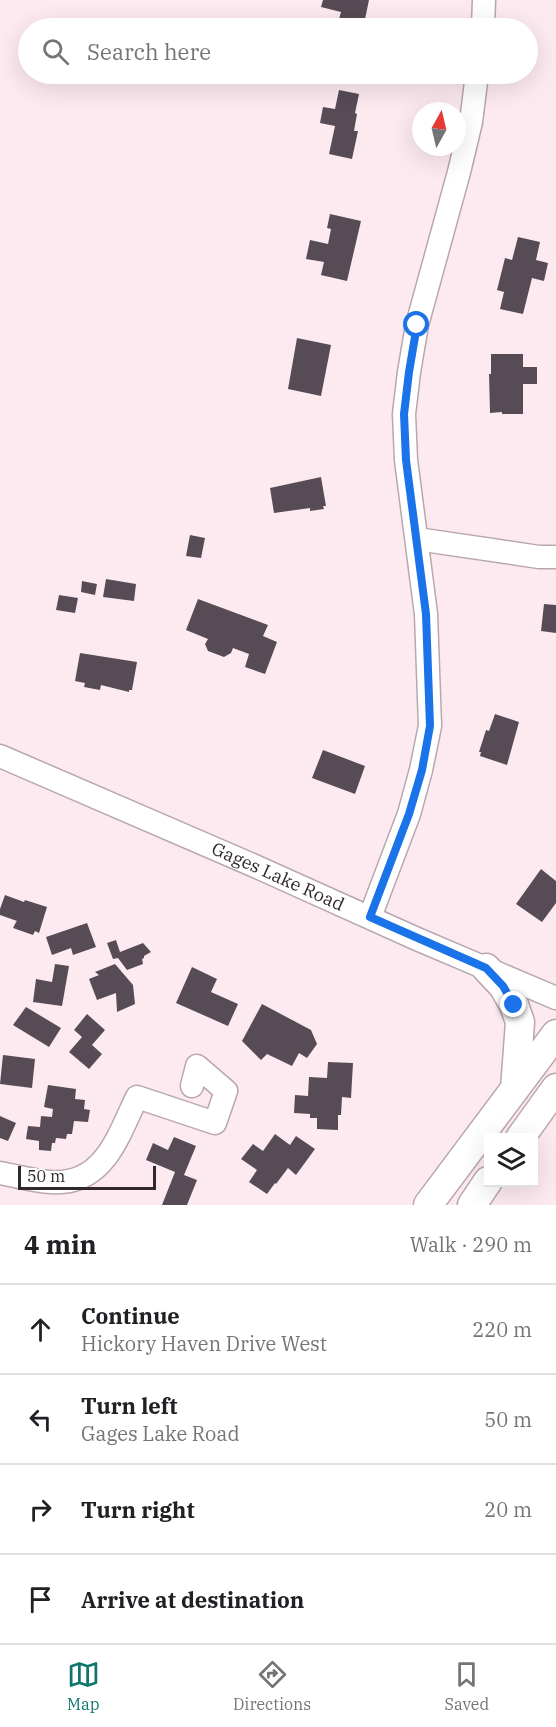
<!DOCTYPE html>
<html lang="en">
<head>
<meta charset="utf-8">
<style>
  :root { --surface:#fff; --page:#f2f2f2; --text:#202124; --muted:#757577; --line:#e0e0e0; --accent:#0f766e }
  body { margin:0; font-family:"IBM Plex Serif",serif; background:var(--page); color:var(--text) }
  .controls { position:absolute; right:18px; bottom:18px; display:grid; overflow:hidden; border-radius:0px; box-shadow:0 6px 24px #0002 }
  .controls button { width:54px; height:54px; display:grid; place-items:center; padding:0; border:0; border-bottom:2px solid var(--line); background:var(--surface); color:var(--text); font:30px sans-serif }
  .compass { position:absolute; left:412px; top:102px; width:54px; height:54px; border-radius:50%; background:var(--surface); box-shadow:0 6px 24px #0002; rotate:8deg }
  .scale { position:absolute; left:18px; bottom:15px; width:138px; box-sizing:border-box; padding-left:6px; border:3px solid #30292c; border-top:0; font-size:16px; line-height:21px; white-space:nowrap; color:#30292c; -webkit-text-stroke:4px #fff; paint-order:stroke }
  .stop { position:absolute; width:18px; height:18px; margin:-14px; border:4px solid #1a73e8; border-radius:50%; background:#fff }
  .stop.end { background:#1a73e8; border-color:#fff; box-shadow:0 2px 6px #0008 }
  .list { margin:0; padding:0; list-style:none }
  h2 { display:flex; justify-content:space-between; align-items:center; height:78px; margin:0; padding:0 24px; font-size:26px }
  h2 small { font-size:20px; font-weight:400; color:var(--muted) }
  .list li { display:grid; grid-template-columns:39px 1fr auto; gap:18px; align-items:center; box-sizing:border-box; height:90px; padding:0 24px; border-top:2px solid var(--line) }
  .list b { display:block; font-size:22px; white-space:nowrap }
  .list p { margin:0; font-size:20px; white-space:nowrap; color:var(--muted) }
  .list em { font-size:20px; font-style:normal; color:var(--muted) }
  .icon { flex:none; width:33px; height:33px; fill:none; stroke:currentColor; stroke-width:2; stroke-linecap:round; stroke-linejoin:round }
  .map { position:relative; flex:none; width:556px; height:1205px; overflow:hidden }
  .search { position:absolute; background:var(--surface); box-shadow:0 6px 24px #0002; left:18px; right:18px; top:18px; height:66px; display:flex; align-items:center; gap:15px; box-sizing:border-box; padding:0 21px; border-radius:33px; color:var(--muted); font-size:22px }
  .sheet { height:438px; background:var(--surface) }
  nav { display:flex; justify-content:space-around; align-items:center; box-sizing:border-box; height:84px; border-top:2px solid var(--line); background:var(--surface); font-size:16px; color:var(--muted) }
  nav a { display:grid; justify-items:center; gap:3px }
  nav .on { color:var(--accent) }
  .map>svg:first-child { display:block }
  .building { fill:#574c56 }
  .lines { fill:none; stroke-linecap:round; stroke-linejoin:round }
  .minor-casing { stroke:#b8a7ad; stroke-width:25 }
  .major-casing { stroke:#b8a7ad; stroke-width:31 }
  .minor { stroke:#fff; stroke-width:22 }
  .major { stroke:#fff; stroke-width:28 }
  .route { stroke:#1a73e8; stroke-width:8 }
  .labels { text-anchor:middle; stroke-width:6; stroke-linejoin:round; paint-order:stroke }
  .street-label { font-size:18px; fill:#30292c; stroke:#fff }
</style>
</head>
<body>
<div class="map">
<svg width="556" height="1205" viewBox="0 0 556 1205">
  <rect width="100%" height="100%" fill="#fdeaf1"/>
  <path class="building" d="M323,0H369L364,24L339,19L341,12L321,7Z
    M339,90L359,94L355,113L357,114L354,131H358L352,159L329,154L335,126L320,123L323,107L335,109Z
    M330,214L361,221L347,281L321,275L324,262L306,259L310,240L328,244L331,229L327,228Z
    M518,237L540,242L536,260L548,263L544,281L532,278L523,314L500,309L504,292L497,290L505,258L512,260Z
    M297,338L331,345L321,396L288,389Z
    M491,354H523V367H537V384H523V414H502V412L490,413L489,374H491Z
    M321,477L326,506H323L324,509L310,511V508L274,513L270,488Z
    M190,535L205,538L201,558L186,556Z
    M106,579L136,584L134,601L103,597Z
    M82,581L97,584L95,595L81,592Z
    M59,595L78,598L75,613L56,610Z
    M198,599L268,625L263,636L277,642L265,674L245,667L249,654L233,648L231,653L224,657L208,651L205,644L208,639L186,630Z
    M544,604L556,605V633L541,631Z
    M80,653L137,662L132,690H129V692L101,685L100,690L84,687L85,683L75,681Z
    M495,714L519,722L507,765L480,756L481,752H479L486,730L489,731Z
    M323,750L365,766L355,794L312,778Z
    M541,869L556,881V903L542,922L516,904Z
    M5,895L24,902L25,900L47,907L39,933L35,931L33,935L13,928L16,922L17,921L0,915V909Z
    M87,923L96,947L73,955L71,948L52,955L46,937Z
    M116,940L120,952L143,943L151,952L144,956V958L142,959L143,964L127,970L118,958L113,959L107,943Z
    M55,964L69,966L62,1006L33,1002L36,979L52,982Z
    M115,964L133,985L135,1004L117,1012L116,993L97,1000L89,979L99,975L95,972Z
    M192,967L217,979L211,992L238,1004L228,1026L176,1003Z
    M262,1004L311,1030L317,1044L307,1058L299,1053L292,1066L267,1054L261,1060L242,1041Z
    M26,1007L61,1028L49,1047L13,1025Z
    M87,1014L105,1030L92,1045L102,1054L89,1069L69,1052L82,1037L74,1030Z
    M3,1055L35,1059L32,1088L0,1084Z
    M328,1062L353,1063L351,1098L342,1097L341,1115H338V1130L317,1129V1118H310V1114L294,1113L295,1095L308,1096L309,1077L327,1078Z
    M48,1085L76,1089L75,1099L85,1100L84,1109L90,1110L88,1122L74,1121L72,1134H67L66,1139L56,1138L55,1143H52L51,1151L39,1150V1141L26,1139L28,1126L40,1127L41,1116L52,1117L53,1109L44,1107Z
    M0,1116L16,1123L8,1141L0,1138Z
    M275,1134L290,1145L296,1136L315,1149L296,1175L288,1168L276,1184L275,1183L267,1194L249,1182L257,1170L241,1159L253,1144L263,1151Z
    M174,1137L196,1146L184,1175L197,1180L187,1205H162L175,1172L146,1160L153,1143L168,1150Z"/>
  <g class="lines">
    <g class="minor-casing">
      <g id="minor">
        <path d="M483,28L484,0"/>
        <path d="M417,539L539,557H556"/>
        <path id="s1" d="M0,756L257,867L417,939L556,998"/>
        <path d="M370,917L409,814L421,770L430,726L426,614L406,460L404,414L409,372L417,325L459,172L471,122L477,74"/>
        <path d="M0,1173C17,1176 34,1181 51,1182C104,1186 118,1136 137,1097L215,1123L226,1091L197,1066L192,1086"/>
      </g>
    </g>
    <g class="major-casing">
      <path id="major" d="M486,968L503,986L514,1005L520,1022L515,1089
        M520,1138L556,1088
        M428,1205L556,1034
        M472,1205L488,1181"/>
    </g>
    <use href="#minor" class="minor"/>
    <use href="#major" class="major"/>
  </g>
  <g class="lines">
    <path class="route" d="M417,325L409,372L404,414L406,460L426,614L430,726L422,770L409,814L370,917L486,968L503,986L514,1005"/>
  </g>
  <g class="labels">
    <g class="street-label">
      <text dy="6" stroke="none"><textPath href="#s1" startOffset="303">Gages Lake Road</textPath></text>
    </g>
  </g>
</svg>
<div class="controls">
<button><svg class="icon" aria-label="layers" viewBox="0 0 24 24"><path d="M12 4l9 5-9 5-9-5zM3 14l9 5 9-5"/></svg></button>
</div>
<svg class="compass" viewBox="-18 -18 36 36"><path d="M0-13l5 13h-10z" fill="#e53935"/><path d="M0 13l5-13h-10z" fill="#757577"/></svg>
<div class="scale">50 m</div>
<div class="stop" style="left:417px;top:325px"></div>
<div class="stop end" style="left:514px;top:1005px"></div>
<div class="search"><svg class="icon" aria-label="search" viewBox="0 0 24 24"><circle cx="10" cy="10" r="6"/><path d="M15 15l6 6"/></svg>Search here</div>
</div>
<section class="sheet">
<h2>4 min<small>Walk · 290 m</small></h2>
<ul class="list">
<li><svg class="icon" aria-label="ahead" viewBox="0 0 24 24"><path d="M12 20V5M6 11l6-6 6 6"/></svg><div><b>Continue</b><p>Hickory Haven Drive West</p></div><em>220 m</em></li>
<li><svg class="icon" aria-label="left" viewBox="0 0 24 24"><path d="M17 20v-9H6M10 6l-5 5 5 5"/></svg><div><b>Turn left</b><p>Gages Lake Road</p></div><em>50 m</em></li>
<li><svg class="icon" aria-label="right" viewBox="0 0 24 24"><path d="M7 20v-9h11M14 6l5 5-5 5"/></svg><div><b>Turn right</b></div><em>20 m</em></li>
<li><svg class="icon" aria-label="arrive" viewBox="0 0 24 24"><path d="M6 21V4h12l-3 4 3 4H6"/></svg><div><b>Arrive at destination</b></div></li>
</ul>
</section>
<nav>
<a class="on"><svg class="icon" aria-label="map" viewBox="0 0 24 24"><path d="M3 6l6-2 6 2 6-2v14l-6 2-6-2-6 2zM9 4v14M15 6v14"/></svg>Map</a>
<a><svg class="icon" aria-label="directions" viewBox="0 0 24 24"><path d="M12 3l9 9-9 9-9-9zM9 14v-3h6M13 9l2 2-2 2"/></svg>Directions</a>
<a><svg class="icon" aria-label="saved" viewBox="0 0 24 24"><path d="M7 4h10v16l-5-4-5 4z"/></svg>Saved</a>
</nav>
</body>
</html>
